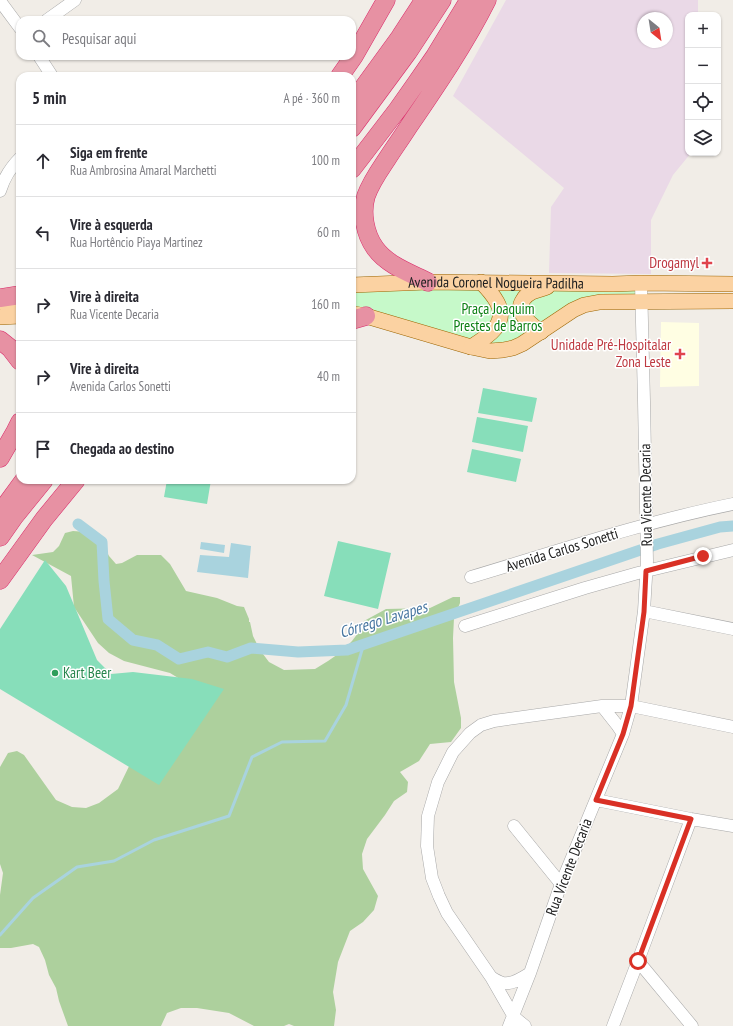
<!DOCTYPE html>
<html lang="pt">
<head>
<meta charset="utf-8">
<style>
  :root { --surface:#fff; --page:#f2f2f3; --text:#2b2b33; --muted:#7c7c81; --line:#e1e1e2 }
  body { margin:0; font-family:"PT Sans Narrow",sans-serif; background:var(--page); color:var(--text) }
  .controls { position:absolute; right:12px; top:12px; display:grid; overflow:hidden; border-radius:8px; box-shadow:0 1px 3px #0004 }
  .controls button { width:36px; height:36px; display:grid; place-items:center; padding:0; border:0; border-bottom:1px solid var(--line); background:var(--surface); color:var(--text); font:20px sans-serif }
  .compass { position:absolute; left:637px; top:12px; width:36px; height:36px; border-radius:50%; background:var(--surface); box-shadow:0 1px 3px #0004; rotate:150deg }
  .stop { position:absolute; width:12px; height:12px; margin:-9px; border:3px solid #d93025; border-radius:50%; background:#fff }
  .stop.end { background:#d93025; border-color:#fff; box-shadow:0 1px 4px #0008 }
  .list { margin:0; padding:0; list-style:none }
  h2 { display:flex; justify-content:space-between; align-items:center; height:52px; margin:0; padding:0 16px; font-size:17px }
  h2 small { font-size:13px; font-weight:400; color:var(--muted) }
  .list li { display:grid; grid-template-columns:26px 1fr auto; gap:12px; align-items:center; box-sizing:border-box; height:72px; padding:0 16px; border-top:1px solid var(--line) }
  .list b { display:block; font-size:15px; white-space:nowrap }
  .list p { margin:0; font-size:13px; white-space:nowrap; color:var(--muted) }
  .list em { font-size:13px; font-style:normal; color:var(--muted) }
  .icon { flex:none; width:22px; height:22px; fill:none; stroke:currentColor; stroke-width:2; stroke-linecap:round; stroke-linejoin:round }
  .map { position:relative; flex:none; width:733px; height:1026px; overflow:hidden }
  .search { position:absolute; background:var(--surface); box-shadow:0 1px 3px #0004; left:16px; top:16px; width:340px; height:44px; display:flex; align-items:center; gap:10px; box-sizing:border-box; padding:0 14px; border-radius:12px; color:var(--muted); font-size:15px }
  .panel { position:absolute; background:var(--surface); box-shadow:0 1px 3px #0004; left:16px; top:72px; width:340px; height:412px; border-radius:12px }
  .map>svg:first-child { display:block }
  .industrial { fill:#ead9e7; fill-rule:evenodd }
  .education { fill:#fffee3 }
  .forest { fill:#add09d }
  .park { fill:#c6f9c9 }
  .pitch { fill:#87deba }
  .water { fill:#a9d3de }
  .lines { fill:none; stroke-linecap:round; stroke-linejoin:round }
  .stream { stroke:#a9d3de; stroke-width:3 }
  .canal { stroke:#a9d3de; stroke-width:11 }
  .minor-casing { stroke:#a8a8a8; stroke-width:13 }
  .major-casing { stroke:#9c6502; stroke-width:16 }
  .highway-casing { stroke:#da2a6a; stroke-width:19 }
  .minor { stroke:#fff; stroke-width:12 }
  .major { stroke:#fbd2a2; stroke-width:15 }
  .highway { stroke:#e791a3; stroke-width:18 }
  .route { stroke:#d93025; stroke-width:5 }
  .health-dot { fill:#e0444e; stroke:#fff; stroke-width:1.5 }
  .leisure-dot { fill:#2e9e5b; stroke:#fff; stroke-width:1.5 }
  .labels { text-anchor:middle; stroke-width:3; stroke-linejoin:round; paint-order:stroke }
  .health-label { font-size:15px; fill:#be3a42; stroke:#fff; text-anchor:end }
  .street-label { font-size:15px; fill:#212121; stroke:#fff }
  .park-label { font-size:15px; fill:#0d8014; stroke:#fff }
  .leisure-label { font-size:15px; fill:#27864d; stroke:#fff; text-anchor:start }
  .water-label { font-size:16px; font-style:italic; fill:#4776a0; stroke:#fff }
</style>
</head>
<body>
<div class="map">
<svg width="733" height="1026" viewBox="0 0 733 1026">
  <rect width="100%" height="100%" fill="#f1ede7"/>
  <path class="industrial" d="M506,0H698V15H688V153H691L673,175L651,220V274L549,273L551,207L564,188L453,96ZM643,18H667V42H643Z"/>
  <path class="education" d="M661,322L699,323V386L660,387Z"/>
  <path class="forest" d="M90,527L97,533L109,556L116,564L122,563L137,555H161L170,564L186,591L217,598L237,606L244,607L249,619V622H250L253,636L260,650L269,662L284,670L315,669L328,661L341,652L352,641L361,629L364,621L386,609L430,608L453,597H460V603L454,618L453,638L454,682L461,718V728L451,742L430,744L419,761L400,772L408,782L407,792L394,801L385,815L367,839L362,854L363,869L378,896L374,910L363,922L350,931L338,962L333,992L336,1010L334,1026H294L289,1024L284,1026H254L229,1013L197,1008H181L167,1013L161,1026H68L59,1001L56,988L49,975L45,960L39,947L33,944L11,948H0V895L3,873L0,864V767L8,753L17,751L24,755L56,800L72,807L86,808L99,803L118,789L133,758L193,687L170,673L124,661L109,653L98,643L74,607L71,576L32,555L53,552L59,546L65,533L73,531L86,532Z"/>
  <path class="park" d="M352,289H637V295L613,296L510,344H485L352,307Z"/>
  <path class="pitch" d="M483,388L537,398L532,422L478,413Z
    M477,417L528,426L523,452L472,442Z
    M472,449L521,459L516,482L467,472Z
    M167,480H211L207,504L164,497Z
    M338,541L391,553L378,609L324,596Z
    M45,560L66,586L97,660L111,674L133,672L192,679L224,689L159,785L0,689V629Z"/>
  <path class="water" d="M201,542L225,545L224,553L200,549Z
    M231,543L251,546L248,578L197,572L200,555L229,557Z"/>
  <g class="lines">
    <path class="stream" d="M0,935L33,898L77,867L114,861L154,840L229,816L252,757L282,742L325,741L346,705L364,643"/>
    <path class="canal" d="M78,524L102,542L104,581L108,619L133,640L157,645L179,659L208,652L227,657L251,648L298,652L347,650L658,544L720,527L733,526"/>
    <g class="minor-casing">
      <path id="minor" d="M0,1L20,28
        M47,20L75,0
        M39,56L52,76
        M0,191C4,178 11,167 20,158
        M471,577C558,551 644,522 733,504
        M644,611L733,629
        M465,626L585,588L638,573L733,550
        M602,706L617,725L623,734
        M596,800L691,819L733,826
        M514,826L561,884
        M638,961L692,1026
        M491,977C494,979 499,982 503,983C512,985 522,978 530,973
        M509,1026L530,973L561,884L623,734L631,706L644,611L647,561L644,401L641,283
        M525,1026L514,1017L491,977L447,913L439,896L432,878L427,846L428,816L438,782L453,752L470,733L481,725L494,721L602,706H631L733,727
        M613,1026L638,961L691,819"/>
    </g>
    <g class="major-casing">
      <g id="major">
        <path id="s1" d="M352,285L428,282L613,284L641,283L733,284"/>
        <path d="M0,302L20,306"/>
        <path d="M355,314L366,316L471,347L490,351L503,350L513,348L522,344L573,310L584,305L600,302L733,301"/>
        <path d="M0,317L20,316"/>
        <path d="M541,332C532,325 514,313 523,300C525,296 528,294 532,292C537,290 542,289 547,287"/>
        <path d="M471,347C487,337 509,324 497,302C493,295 487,288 481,282"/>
      </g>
    </g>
    <g class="highway-casing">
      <path id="highway" d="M340,76L354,56L386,0
        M352,103L400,37L424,0
        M352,128L408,52L442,0
        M352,169L398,109L417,82L435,56L469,0
        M428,282C410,273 387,265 375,248C365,234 361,213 366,196C371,182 379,171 387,159C394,148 402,137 409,126C437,85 465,44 487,0
        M0,298L20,295
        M352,320L366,316
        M0,340L10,348L20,361
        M0,458L15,432L20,422
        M0,513L24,480
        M0,537L14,517L44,480
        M0,580L44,519L76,480"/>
    </g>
    <use href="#minor" class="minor"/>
    <use href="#major" class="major"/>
    <use href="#highway" class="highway"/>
  </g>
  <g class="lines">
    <path class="route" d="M638,961L691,819L596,800L623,734L631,706L644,612L646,571L703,556"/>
  </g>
  <g class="health-dot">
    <path d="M705 257h4v4h4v4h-4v4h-4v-4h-4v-4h4z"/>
    <path d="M678 348h4v4h4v4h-4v4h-4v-4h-4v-4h4z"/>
  </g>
  <circle class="leisure-dot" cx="55" cy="673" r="4"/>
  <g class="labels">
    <g class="health-label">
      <text x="699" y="268">Drogamyl</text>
      <text x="671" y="350">Unidade Pré-Hospitalar<tspan x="671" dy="17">Zona Leste</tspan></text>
    </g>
    <g class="street-label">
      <text dy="5" stroke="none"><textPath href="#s1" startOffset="144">Avenida Coronel Nogueira Padilha</textPath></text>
      <text transform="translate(646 495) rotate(-91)" y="5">Rua Vicente Decaria</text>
      <text transform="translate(562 550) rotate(-17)" y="5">Avenida Carlos Sonetti</text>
      <text transform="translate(569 867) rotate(-69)" y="5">Rua Vicente Decaria</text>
    </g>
    <g class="park-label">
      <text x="498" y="314">Praça Joaquim<tspan x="498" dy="17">Prestes de Barros</tspan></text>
    </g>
    <g class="leisure-label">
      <text x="63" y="678">Kart Beer</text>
    </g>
    <g class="water-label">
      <text transform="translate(383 619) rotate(-17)" y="6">Córrego Lavapes</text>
    </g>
  </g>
</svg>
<div class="controls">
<button>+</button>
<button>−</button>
<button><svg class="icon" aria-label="locate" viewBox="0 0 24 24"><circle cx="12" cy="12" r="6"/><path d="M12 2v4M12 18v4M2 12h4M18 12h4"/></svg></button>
<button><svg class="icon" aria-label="layers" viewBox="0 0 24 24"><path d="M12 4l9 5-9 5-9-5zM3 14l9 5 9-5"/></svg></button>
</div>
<svg class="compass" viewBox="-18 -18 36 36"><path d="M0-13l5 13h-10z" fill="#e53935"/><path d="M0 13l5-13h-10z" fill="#7c7c81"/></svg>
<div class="stop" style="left:638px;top:961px"></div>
<div class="stop end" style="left:703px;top:556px"></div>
<div class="search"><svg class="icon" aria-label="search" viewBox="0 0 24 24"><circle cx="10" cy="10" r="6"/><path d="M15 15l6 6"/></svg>Pesquisar aqui</div>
<section class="panel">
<h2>5 min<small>A pé · 360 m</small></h2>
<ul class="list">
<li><svg class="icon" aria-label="ahead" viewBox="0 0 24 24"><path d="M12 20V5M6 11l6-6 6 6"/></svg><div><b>Siga em frente</b><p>Rua Ambrosina Amaral Marchetti</p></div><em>100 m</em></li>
<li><svg class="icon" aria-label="left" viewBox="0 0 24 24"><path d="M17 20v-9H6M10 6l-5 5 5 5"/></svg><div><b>Vire à esquerda</b><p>Rua Hortêncio Piaya Martinez</p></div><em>60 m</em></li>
<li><svg class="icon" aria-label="right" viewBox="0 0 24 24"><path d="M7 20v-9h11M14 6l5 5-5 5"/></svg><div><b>Vire à direita</b><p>Rua Vicente Decaria</p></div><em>160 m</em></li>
<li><svg class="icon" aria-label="right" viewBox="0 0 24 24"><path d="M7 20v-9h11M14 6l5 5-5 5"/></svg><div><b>Vire à direita</b><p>Avenida Carlos Sonetti</p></div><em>40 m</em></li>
<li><svg class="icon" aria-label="arrive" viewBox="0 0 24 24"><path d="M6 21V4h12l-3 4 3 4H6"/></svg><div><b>Chegada ao destino</b></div></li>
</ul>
</section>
</div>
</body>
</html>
